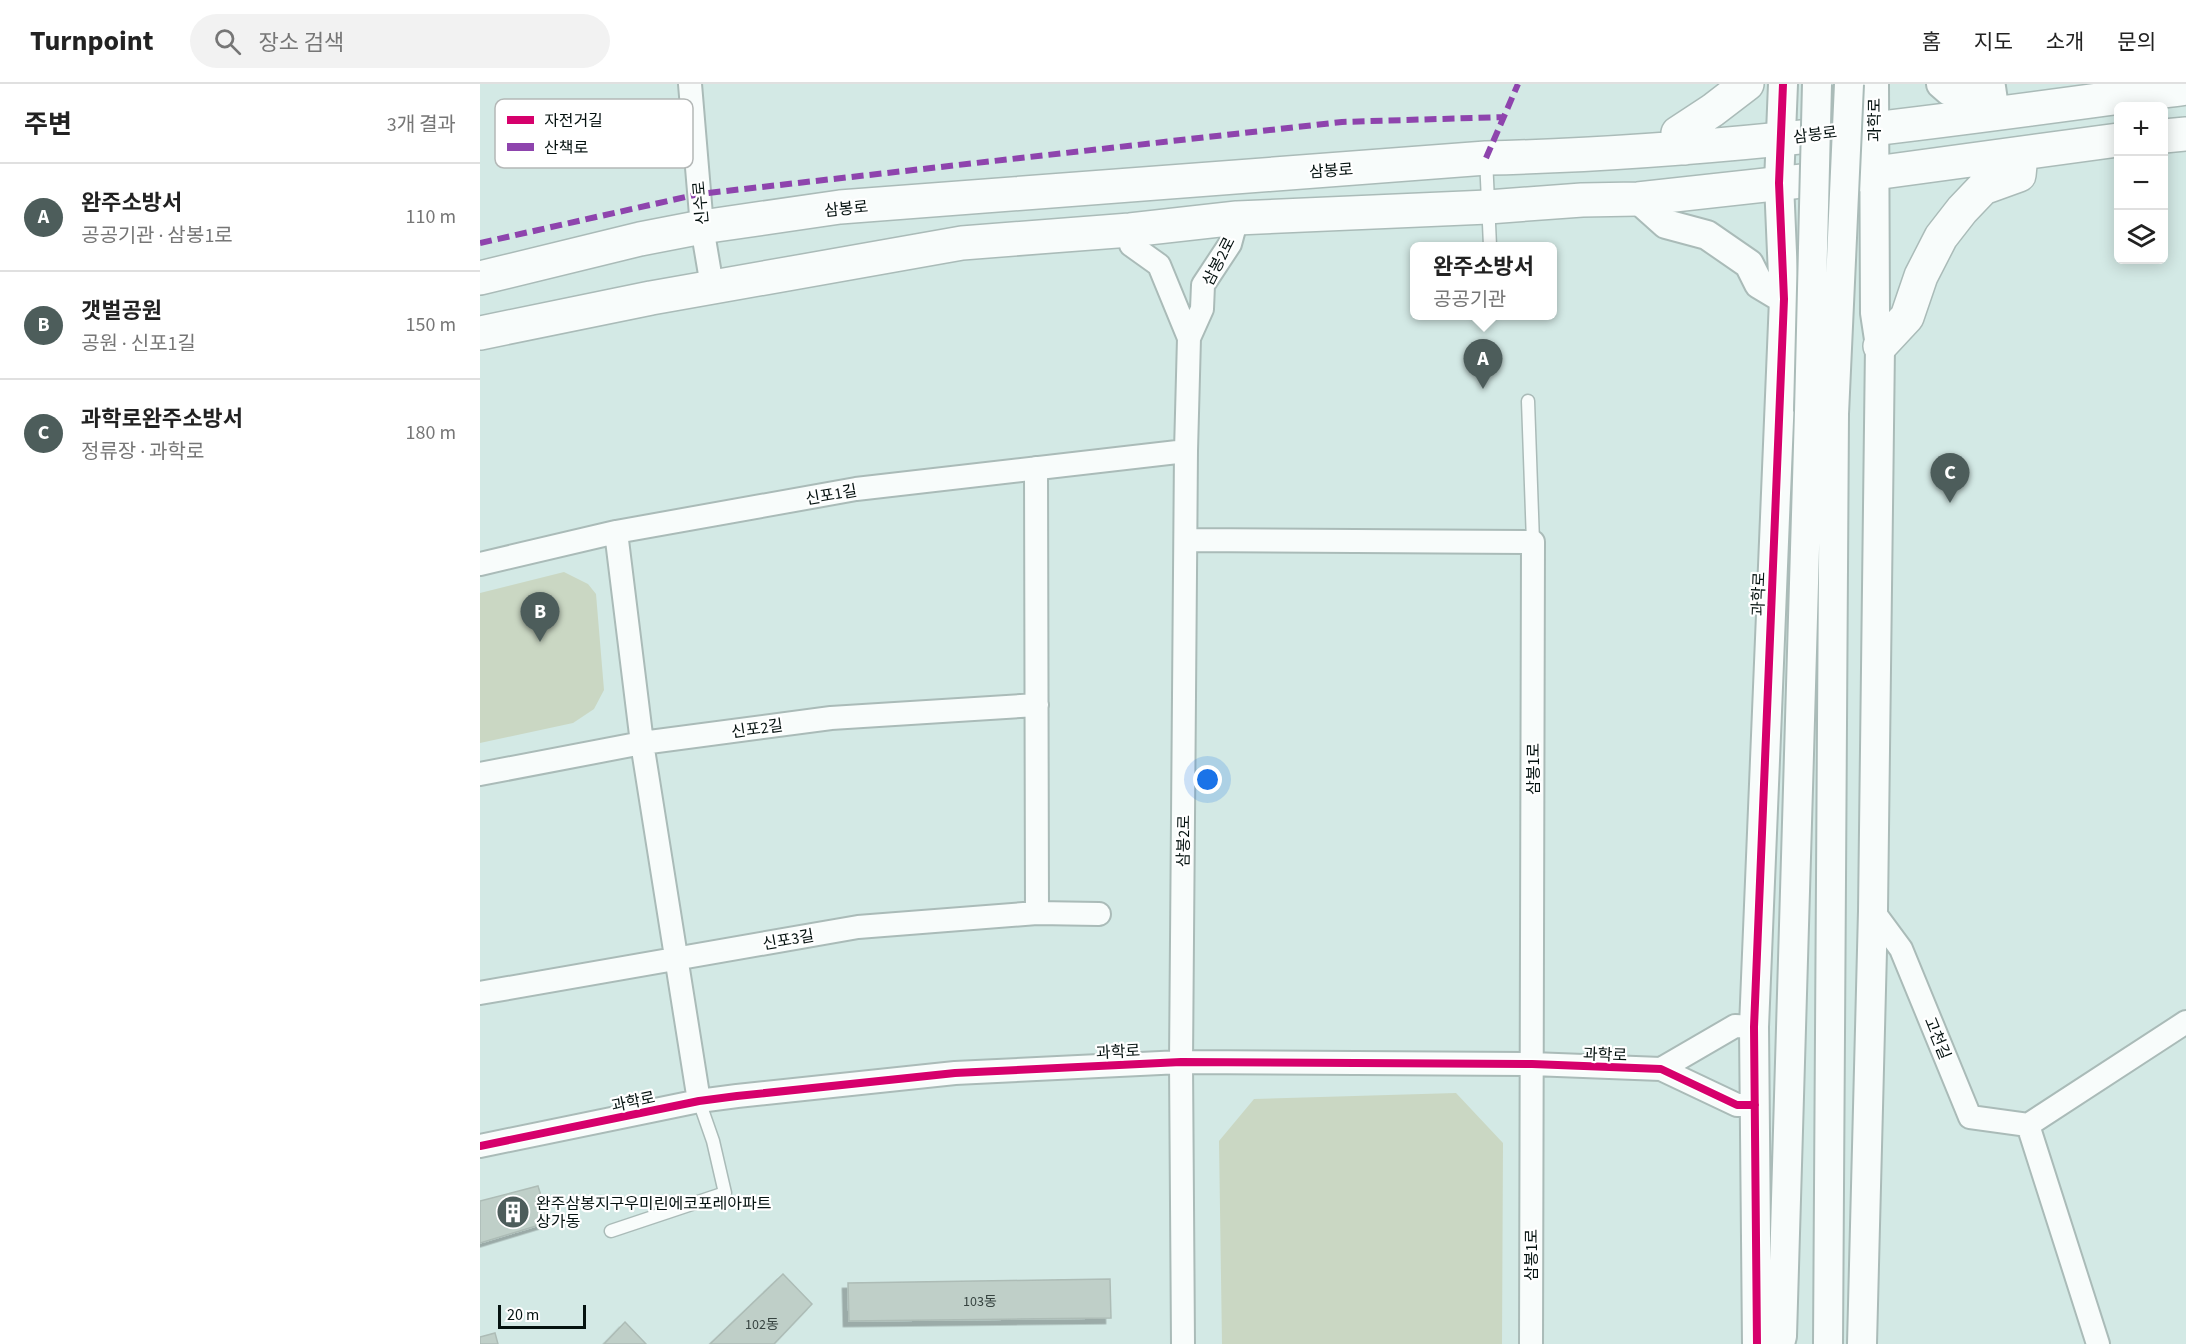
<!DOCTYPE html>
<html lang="ko">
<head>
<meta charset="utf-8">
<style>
  :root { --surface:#fff; --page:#f2f2f2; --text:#222; --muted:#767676; --line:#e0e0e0; --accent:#4d5d5b }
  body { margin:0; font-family:"Source Sans 3","Noto Sans KR",sans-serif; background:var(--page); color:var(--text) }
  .controls { position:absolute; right:18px; top:18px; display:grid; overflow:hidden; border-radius:9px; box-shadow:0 3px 15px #0003 }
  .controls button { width:54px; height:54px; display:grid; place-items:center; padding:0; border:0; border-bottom:2px solid var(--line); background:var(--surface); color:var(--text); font:30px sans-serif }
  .scale { position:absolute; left:18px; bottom:15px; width:88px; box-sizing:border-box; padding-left:6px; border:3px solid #051210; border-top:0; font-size:16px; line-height:21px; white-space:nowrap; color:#051210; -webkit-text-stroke:4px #fff; paint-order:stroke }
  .you { position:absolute; left:728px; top:696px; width:21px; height:21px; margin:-15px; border:4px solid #fff; border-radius:50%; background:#1a73e8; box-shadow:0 0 0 9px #1a73e833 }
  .badge { display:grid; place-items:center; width:39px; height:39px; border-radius:50%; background:var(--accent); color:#fff; font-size:20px; font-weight:700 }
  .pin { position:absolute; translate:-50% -50px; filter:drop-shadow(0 2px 3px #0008) }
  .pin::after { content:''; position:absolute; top:32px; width:21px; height:18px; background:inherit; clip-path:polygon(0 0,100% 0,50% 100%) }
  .popup { position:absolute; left:930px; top:158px; width:147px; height:78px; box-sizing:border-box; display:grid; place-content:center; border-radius:9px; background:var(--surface); filter:drop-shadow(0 2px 4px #0005); font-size:20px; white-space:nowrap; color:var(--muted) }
  .popup b { font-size:22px; color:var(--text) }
  .popup::after { content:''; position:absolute; left:50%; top:100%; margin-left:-12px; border:12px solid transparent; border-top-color:var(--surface) }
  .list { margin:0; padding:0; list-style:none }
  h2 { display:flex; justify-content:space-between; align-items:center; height:78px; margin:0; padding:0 24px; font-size:26px }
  h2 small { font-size:20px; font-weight:400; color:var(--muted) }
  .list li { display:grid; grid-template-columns:39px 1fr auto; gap:18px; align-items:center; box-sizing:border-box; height:108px; padding:0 24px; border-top:2px solid var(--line) }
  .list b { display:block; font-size:22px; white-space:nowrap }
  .list p { margin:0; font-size:20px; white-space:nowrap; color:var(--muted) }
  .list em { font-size:20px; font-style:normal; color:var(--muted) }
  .icon { flex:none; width:33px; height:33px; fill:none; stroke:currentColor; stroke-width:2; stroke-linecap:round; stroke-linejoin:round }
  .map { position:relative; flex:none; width:1706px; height:1260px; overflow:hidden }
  header { display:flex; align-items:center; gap:36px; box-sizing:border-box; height:84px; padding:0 30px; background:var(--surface); border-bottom:2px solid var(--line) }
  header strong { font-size:28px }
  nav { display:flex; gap:33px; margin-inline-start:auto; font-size:21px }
  .search { width:420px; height:54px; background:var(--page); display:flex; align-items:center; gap:15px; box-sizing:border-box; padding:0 21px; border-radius:33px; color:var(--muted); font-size:22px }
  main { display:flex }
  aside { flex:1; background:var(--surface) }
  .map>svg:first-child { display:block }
  .green { fill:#cad7c3 }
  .building { fill:#bfcfc8; stroke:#adbcb6; stroke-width:1.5; filter:url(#shadow) }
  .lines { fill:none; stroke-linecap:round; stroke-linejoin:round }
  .service-casing { stroke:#aabbb8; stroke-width:15 }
  .minor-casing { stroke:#aabbb8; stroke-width:26 }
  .tertiary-casing { stroke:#aabbb8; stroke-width:32 }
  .secondary-casing { stroke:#aabbb8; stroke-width:36 }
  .service { stroke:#f8fcfb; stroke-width:12 }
  .minor { stroke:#f8fcfb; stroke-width:22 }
  .tertiary { stroke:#f8fcfb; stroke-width:28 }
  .secondary { stroke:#f8fcfb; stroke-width:33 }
  .tertiary-bridge-casing { stroke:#aabbb8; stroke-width:32; stroke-linecap:butt }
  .tertiary-bridge { stroke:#f8fcfb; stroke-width:28 }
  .quiet { stroke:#8e44ad; stroke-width:6; stroke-dasharray:12 6; stroke-linecap:butt }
  .cycleway-casing { stroke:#fff; stroke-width:11 }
  .cycleway { stroke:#d6006c; stroke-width:8 }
  .labels { text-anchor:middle; stroke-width:4.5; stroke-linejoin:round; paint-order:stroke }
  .number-label { font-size:14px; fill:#364340 }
  .street-label { font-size:16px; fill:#051210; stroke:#fff }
  .poi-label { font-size:16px; fill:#051210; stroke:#fff; text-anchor:start }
  .key { fill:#fff; stroke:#b4b8b7; stroke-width:1.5 }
  .key-label { font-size:16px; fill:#051210 }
</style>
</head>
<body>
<header>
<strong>Turnpoint</strong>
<div class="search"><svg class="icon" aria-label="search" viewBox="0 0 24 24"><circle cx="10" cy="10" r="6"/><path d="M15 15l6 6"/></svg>장소 검색</div>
<nav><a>홈</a><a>지도</a><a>소개</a><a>문의</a></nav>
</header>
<main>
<aside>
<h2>주변<small>3개 결과</small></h2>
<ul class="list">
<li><span class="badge">A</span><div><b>완주소방서</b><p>공공기관 · 삼봉1로</p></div><em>110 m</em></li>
<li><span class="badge">B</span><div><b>갯벌공원</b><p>공원 · 신포1길</p></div><em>150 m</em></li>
<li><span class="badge">C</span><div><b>과학로완주소방서</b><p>정류장 · 과학로</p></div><em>180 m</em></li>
</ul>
</aside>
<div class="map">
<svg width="1706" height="1260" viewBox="0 0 1706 1260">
  <defs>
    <filter id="shadow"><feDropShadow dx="-5.5" dy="5.5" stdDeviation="0" flood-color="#0004"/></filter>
  </defs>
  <rect width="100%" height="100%" fill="#d3e9e5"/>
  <path class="green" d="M84,488L108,500L116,510L124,606L114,625L93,639L0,659V509Z
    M976,1009L1023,1059L1022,1260H742L739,1057L774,1015Z"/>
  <path class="building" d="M58,1102L69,1138L0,1159V1117Z
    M303,1190L332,1220L294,1260H230Z
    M630,1195L631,1234L369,1237L368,1199Z
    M145,1238L166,1260H124Z
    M15,1249L18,1260H0V1253Z"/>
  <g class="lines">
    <g class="service-casing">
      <path id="service" d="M1006,74L1010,162
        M1048,317L1053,458
        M131,1147L245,1109L233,1057L219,1017"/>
    </g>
    <g class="minor-casing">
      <path id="minor" d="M210,0L222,143L232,202
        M650,146L651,161L679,181L709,254
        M556,384L557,829
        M136,448L162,659L219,1017
        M706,456L1053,458L1051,1260
        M0,480L136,448L376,405L706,367
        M0,690L162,659L351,634L557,621
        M1393,827L1421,865L1490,1033L1548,1041L1618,1260
        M0,909L378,843L557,829L619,830
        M1181,985L1255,942L1274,943
        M1548,1041L1706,938
        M0,1062L219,1017L257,1012L475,989L701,978L1052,980L1181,985L1257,1021H1275
        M703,1260L701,978L706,367L709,254L722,225L723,201L750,160L757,134"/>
    </g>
    <g class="tertiary-casing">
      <path id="tertiary" d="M1461,0L1469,7L1511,3L1515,30
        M1158,115L1186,140L1227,151L1269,180L1279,200L1304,215L1309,203
        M1277,1260L1274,943L1304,215L1299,99L1303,0
        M1300,1260L1302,1252L1329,328
        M1348,1260L1354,330
        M1382,1260L1393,827L1400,262L1395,229L1394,0"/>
    </g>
    <g class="secondary-casing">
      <path id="secondary" d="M1684,52L1706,50
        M1205,64L1198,49L1233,26L1267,0
        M0,194L160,155L222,143L360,123L1006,74C1240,69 1474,36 1706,4
        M0,249L171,214L482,159L650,146L757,134L1008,123L1102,116L1158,115L1395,89L1638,56
        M1400,262L1427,233L1441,192L1461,153L1482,126L1503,104L1539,91L1541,71"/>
    </g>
    <use href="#service" class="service"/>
    <use href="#minor" class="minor"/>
    <use href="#tertiary" class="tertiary"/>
    <use href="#secondary" class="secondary"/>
    <g class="tertiary-bridge-casing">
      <path id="tertiary-bridge" d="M1329,328L1337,0
        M1354,330L1369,0"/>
    </g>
    <use href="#tertiary-bridge" class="tertiary-bridge"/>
    <path class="quiet" d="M1006,74L1038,0
      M0,159L219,110L862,38L1023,33"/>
    <g class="cycleway-casing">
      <path id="cycleway" d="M0,1062L219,1017L257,1012L475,989L701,978L1052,980L1181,985L1257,1021H1275
        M1277,1260L1274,943L1304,215L1299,99L1303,0"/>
    </g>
    <use href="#cycleway" class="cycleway"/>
  </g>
  <defs>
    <g id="building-disc" transform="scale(1.725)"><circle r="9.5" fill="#4d5d5b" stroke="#fff"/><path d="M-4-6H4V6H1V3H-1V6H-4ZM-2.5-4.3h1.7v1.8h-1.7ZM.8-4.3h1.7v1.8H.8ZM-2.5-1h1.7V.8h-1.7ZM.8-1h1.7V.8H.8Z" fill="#fff"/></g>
  </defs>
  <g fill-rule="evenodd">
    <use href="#building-disc" x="33" y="1128"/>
  </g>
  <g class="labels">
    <g class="number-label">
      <text x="500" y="1222">103동</text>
      <text x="282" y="1245">102동</text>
    </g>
    <g class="street-label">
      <text transform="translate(1394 36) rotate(-90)" y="6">과학로</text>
      <text transform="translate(1335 50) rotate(-7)" y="6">삼봉로</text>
      <text transform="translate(851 86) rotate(-4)" y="6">삼봉로</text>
      <text transform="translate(220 119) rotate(-95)" y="6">신수로</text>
      <text transform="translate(366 124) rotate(-6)" y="6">삼봉로</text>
      <text transform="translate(738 177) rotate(-63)" y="6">삼봉2로</text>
      <text transform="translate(351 410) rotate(-10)" y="6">신포1길</text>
      <text transform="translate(1278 510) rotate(-88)" y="6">과학로</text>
      <text transform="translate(277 644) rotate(-8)" y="6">신포2길</text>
      <text transform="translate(1053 685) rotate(-90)" y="6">삼봉1로</text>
      <text transform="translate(703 757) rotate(-89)" y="6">삼봉2로</text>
      <text transform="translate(308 855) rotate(-10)" y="6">신포3길</text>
      <text transform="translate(1458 954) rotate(68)" y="6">고천길</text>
      <text transform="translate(638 967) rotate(-3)" y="6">과학로</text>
      <text transform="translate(1125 970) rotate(2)" y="6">과학로</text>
      <text transform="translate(153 1017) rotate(-12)" y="6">과학로</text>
      <text transform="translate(1051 1171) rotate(-90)" y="6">삼봉1로</text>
    </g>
    <g class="poi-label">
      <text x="56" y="1125">완주삼봉지구우미린에코포레아파트<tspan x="56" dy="18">상가동</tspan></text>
    </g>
  </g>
  <rect x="15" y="15" width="198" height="69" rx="9" class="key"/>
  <rect x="27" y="32" width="27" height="8" fill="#d6006c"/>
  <rect x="27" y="59" width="27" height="8" fill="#8e44ad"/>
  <g class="key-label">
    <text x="64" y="42">자전거길</text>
    <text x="64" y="69">산책로</text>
  </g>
</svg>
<div class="controls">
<button>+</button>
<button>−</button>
<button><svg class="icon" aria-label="layers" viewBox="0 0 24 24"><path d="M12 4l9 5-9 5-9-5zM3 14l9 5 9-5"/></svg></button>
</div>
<div class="scale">20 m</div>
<div class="you"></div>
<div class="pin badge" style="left:1003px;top:305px">A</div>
<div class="popup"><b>완주소방서</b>공공기관</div>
<div class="pin badge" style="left:60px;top:558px">B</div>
<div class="pin badge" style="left:1470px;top:419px">C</div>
</div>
</main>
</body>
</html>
